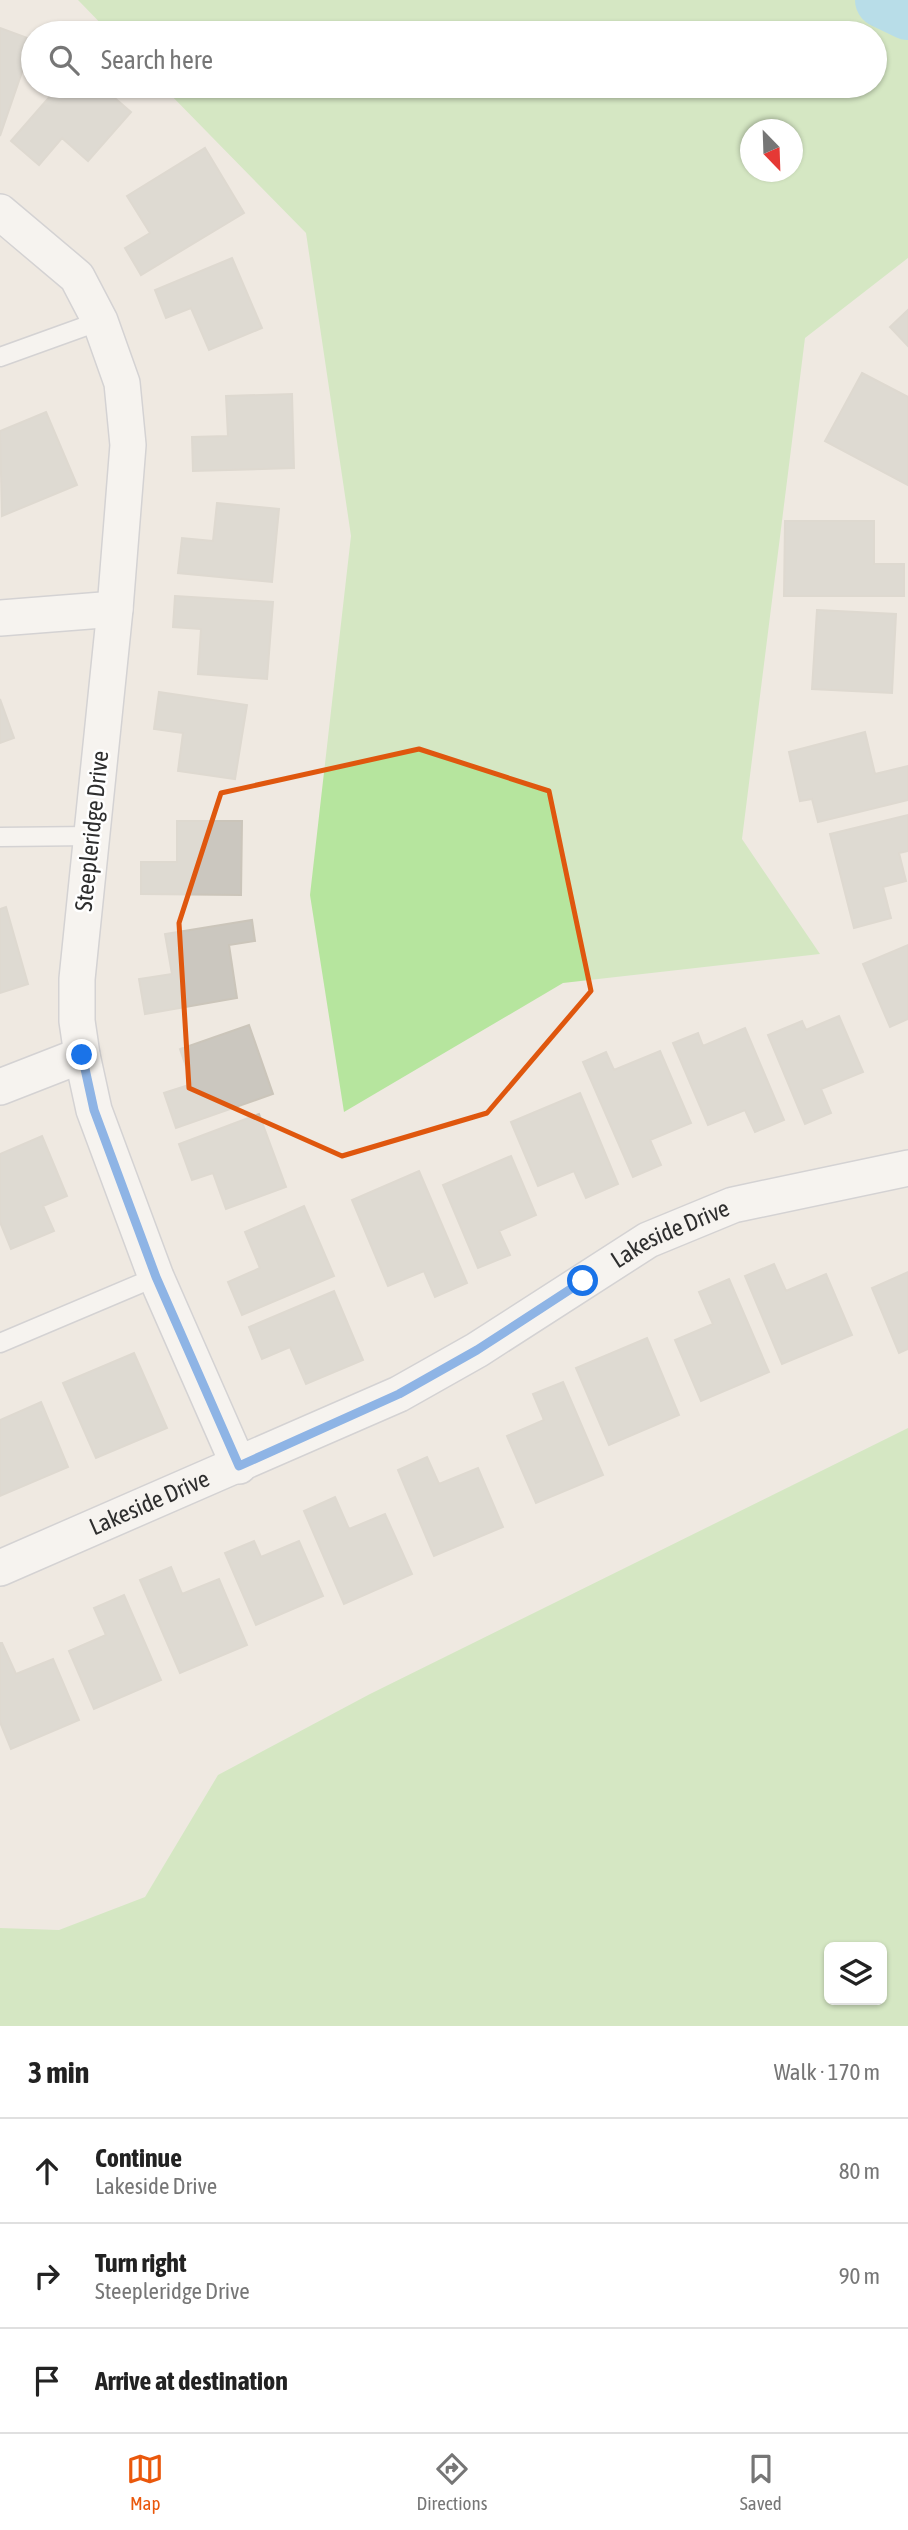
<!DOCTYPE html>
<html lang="en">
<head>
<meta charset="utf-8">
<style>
  :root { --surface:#fff; --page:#f2f2f2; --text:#222; --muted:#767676; --line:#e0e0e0; --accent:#ea580c }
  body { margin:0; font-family:"Asap Condensed",sans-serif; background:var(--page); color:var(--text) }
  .controls { position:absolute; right:21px; bottom:21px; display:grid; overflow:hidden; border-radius:10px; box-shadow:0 2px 5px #0004 }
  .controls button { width:63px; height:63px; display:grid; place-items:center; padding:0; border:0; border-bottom:2px solid var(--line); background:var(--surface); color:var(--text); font:35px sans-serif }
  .compass { position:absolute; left:740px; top:119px; width:63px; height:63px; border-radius:50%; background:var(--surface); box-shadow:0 2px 5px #0004; rotate:157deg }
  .stop { position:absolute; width:21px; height:21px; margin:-16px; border:5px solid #1a73e8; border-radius:50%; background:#fff }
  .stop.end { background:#1a73e8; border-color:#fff; box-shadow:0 2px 7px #0008 }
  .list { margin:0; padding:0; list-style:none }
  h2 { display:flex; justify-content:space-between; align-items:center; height:91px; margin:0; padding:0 28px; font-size:30px }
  h2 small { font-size:23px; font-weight:400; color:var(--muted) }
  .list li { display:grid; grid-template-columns:46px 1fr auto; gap:21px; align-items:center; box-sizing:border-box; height:105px; padding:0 28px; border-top:2px solid var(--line) }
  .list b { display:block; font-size:26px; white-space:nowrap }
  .list p { margin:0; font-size:23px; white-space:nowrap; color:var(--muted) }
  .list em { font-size:23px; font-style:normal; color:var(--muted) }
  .icon { flex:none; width:38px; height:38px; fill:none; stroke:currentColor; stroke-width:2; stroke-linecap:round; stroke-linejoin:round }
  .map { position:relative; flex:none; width:908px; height:2026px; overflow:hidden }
  .search { position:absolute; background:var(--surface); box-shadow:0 2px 5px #0004; left:21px; right:21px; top:21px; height:77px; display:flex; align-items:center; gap:18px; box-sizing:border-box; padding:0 24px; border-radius:38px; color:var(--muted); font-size:26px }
  .sheet { height:406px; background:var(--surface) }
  nav { display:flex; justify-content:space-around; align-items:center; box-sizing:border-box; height:98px; border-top:2px solid var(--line); background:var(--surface); font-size:19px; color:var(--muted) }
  nav a { display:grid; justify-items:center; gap:4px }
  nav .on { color:var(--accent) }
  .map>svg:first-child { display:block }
  .green { fill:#b6e59e; fill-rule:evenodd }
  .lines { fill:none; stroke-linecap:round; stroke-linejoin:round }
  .river { stroke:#75cff0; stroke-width:56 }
  .building { fill:#cbc7bf; stroke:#cbc5ba; stroke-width:2 }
  .service-casing { stroke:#b4b7c1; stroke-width:21 }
  .minor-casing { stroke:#b4b7c1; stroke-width:38 }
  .service { stroke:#fff; stroke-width:18 }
  .minor { stroke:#fff; stroke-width:35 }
  .route { stroke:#1a73e8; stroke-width:9 }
  .marked { fill:none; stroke:#df570e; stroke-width:5; stroke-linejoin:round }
  .labels { text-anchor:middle; stroke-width:5; stroke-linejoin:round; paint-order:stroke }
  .street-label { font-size:24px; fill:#2e2e2e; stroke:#fff }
</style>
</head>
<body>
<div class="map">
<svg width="908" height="2026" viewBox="0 0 908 2026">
  <rect width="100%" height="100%" fill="#efe9e1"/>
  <path class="green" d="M78,0H908V258L805,338L742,839L820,954L563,983L344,1112L310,895L351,536L306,233L162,86H875V33H110ZM750,130H792V172H750Z
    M908,1428V2026H0V1928L59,1930L145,1897L218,1775L370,1694ZM882,1947V2000H829V1947Z"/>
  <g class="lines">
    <path class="river" d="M883,0L908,12"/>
  </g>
  <path class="building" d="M0,28L33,40L0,136Z
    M59,86H101L131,112L88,161L62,138L39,165L11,141Z
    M205,148L244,213L141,275L125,248L150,233L127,196Z
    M232,258L262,328L209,350L191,308L166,318L155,290Z
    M908,310V346L890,327Z
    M862,373L908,397V485L825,441Z
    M292,394L294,468L193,471L192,437L228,436L226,396Z
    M46,412L77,485L2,516L0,431Z
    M217,503L279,509L272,582L178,573L182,538L213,541Z
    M785,521H874V564H904V596H784Z
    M175,596L273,602L267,679L198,674L201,629L173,627Z
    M817,610L896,614L892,693L812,689Z
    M159,692L247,705L235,779L178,771L183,733L154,729Z
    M0,699L14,738L0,743Z
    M865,732L875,774L908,766V800L818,822L812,799L800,801L789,752Z
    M908,815V851L899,853L906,881L883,887L891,918L854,928L830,834Z
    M177,821H242L241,895L141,894V862H177Z
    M6,907L28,984L0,993V909Z
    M252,920L255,941L229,945L237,998L145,1014L139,979L172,974L165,934Z
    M908,945V1019L890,1027L863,964Z
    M839,1016L863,1072L821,1089L831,1113L805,1124L768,1035L802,1021L806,1030Z
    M249,1025L273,1094L176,1128L164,1093L192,1084L180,1049Z
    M745,1028L784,1120L755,1132L745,1110L708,1125L673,1043L698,1033L703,1046Z
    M660,1051L691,1123L650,1140L661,1165L633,1177L583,1062L606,1052L614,1070Z
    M580,1093L618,1184L586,1198L574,1171L538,1186L511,1122Z
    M259,1114L286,1187L226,1209L213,1173L192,1180L179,1144Z
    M42,1136L67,1196L43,1206L54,1231L11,1249L0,1222V1154Z
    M511,1156L536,1215L499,1231L510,1255L478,1268L443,1185Z
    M419,1171L467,1283L435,1297L424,1271L388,1286L352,1200Z
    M304,1206L334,1276L242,1315L228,1282L260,1268L245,1232Z
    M774,1264L786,1291L826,1274L852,1335L782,1364L745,1276Z
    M908,1272V1349L899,1353L872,1288Z
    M729,1279L769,1372L701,1401L675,1340L713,1324L699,1292Z
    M334,1291L363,1360L306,1384L290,1347L262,1359L249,1327Z
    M647,1338L679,1415L609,1445L576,1368Z
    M134,1353L167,1428L96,1458L63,1383Z
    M563,1382L603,1475L536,1503L507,1436L544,1420L533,1394Z
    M41,1402L68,1467L0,1496V1420Z
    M427,1457L439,1484L478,1468L503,1527L434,1556L398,1470Z
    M335,1497L349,1529L385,1514L412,1574L344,1604L304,1511Z
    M254,1541L261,1557L299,1541L323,1596L256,1625L225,1553Z
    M171,1567L182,1594L219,1579L247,1645L180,1673L140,1580Z
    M124,1595L161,1680L94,1709L69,1651L106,1635L94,1608Z
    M0,1643H2L16,1674L53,1659L79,1720L11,1749L0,1722Z"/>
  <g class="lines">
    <g class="service-casing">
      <path id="service" d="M0,357L100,321
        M0,837L92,836
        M0,1343L156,1277"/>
    </g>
    <g class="minor-casing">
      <g id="minor">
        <path d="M0,212L77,277L100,321L122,383L128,445L115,609L77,979V1021L82,1055L94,1110L156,1277L239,1466"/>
        <path d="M0,618L115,609"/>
        <path d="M0,1087L82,1055"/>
        <path id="s1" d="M0,1568L399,1394L477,1350L648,1240L733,1205L908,1168"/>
      </g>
    </g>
    <use href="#service" class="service"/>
    <use href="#minor" class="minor"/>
  </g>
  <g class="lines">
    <path class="route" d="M82,1055L94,1110L156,1277L239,1466L399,1394L477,1350L583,1281"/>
  </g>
  <path d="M0 0H908V2026H0ZM419,749L549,791L591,991L487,1113L342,1156L189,1088L179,923L221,793Z" fill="#efe9e1" fill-opacity=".55" fill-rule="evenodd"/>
  <path class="marked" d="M419,749L549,791L591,991L487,1113L342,1156L189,1088L179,923L221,793Z"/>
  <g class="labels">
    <g class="street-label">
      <text transform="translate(92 831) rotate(-84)" y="8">Steepleridge Drive</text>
      <text dy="8" stroke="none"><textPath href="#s1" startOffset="751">Lakeside Drive</textPath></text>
      <text dy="8" stroke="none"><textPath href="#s1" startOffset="163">Lakeside Drive</textPath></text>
    </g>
  </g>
</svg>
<div class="controls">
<button><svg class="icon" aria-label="layers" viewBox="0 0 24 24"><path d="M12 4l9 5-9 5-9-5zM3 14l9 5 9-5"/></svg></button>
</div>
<svg class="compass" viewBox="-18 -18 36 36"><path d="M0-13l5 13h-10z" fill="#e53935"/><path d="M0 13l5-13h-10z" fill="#767676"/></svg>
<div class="stop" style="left:583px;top:1281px"></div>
<div class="stop end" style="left:82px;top:1055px"></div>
<div class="search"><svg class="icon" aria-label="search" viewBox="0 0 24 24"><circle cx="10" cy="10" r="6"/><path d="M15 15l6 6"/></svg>Search here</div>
</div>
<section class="sheet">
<h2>3 min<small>Walk · 170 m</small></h2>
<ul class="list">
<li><svg class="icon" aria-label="ahead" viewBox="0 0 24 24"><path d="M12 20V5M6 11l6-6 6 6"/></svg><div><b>Continue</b><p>Lakeside Drive</p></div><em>80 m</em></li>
<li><svg class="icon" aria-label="right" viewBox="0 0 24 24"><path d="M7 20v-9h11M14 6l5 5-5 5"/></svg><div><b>Turn right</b><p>Steepleridge Drive</p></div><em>90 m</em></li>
<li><svg class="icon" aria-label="arrive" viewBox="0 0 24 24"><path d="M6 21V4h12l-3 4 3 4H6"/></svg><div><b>Arrive at destination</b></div></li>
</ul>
</section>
<nav>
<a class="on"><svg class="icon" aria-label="map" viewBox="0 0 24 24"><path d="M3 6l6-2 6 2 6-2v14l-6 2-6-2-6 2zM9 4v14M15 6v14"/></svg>Map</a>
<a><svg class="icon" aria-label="directions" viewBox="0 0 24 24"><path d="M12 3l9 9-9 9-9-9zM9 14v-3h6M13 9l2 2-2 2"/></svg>Directions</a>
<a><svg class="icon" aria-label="saved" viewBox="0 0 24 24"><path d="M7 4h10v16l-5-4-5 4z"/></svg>Saved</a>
</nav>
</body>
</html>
